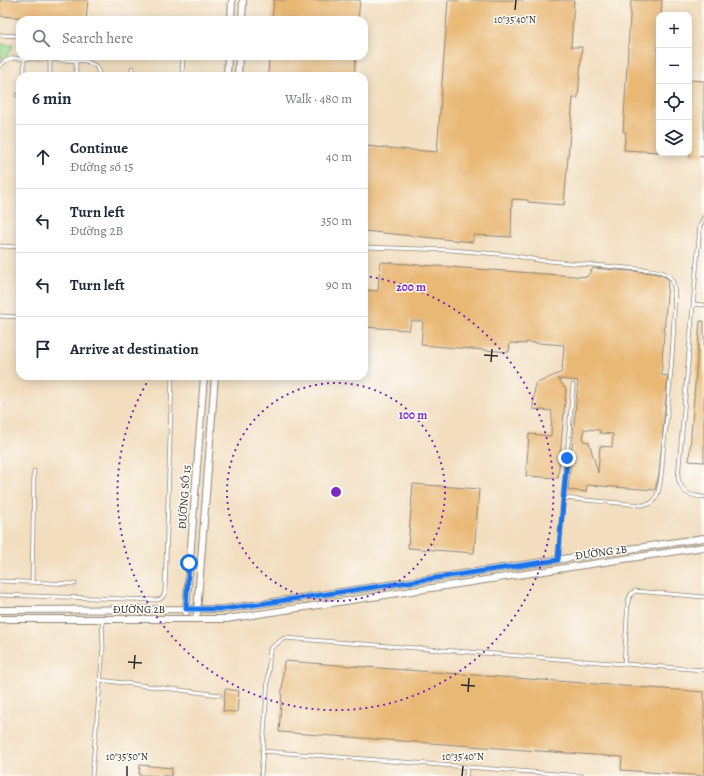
<!DOCTYPE html>
<html lang="en">
<head>
<meta charset="utf-8">
<style>
  :root { --surface:#fff; --page:#f2f2f3; --text:#1f2937; --muted:#747a83; --line:#e0e1e3 }
  body { margin:0; font-family:Alegreya,serif; background:var(--page); color:var(--text) }
  .controls { position:absolute; right:12px; top:12px; display:grid; overflow:hidden; border-radius:8px; box-shadow:0 2px 10px #0003 }
  .controls button { width:36px; height:36px; display:grid; place-items:center; padding:0; border:0; border-bottom:1px solid var(--line); background:var(--surface); color:var(--text); font:20px sans-serif }
  .stop { position:absolute; width:12px; height:12px; margin:-9px; border:3px solid #1a73e8; border-radius:50%; background:#fff }
  .stop.end { background:#1a73e8; border-color:#fff; box-shadow:0 1px 4px #0008 }
  .list { margin:0; padding:0; list-style:none }
  h2 { display:flex; justify-content:space-between; align-items:center; height:52px; margin:0; padding:0 16px; font-size:17px }
  h2 small { font-size:13px; font-weight:400; color:var(--muted) }
  .list li { display:grid; grid-template-columns:26px 1fr auto; gap:12px; align-items:center; box-sizing:border-box; height:64px; padding:0 16px; border-top:1px solid var(--line) }
  .list b { display:block; font-size:15px; white-space:nowrap }
  .list p { margin:0; font-size:13px; white-space:nowrap; color:var(--muted) }
  .list em { font-size:13px; font-style:normal; color:var(--muted) }
  .icon { flex:none; width:22px; height:22px; fill:none; stroke:currentColor; stroke-width:2; stroke-linecap:round; stroke-linejoin:round }
  .map { position:relative; flex:none; width:704px; height:776px; overflow:hidden }
  .search { position:absolute; background:var(--surface); box-shadow:0 2px 10px #0003; left:16px; top:16px; width:352px; height:44px; display:flex; align-items:center; gap:10px; box-sizing:border-box; padding:0 14px; border-radius:12px; color:var(--muted); font-size:15px }
  .panel { position:absolute; background:var(--surface); box-shadow:0 2px 10px #0003; left:16px; top:72px; width:352px; height:308px; border-radius:12px }
  .map>svg:first-child { display:block }
  .green { fill:#9ddb91; stroke:#64835e }
  .building { fill:#e9b874; fill-rule:evenodd }
  .lines { fill:none; stroke-linecap:round; stroke-linejoin:round }
  .lane-casing { stroke:#8e8475; stroke-width:4.5 }
  .street-casing { stroke:#8e8475; stroke-width:8 }
  .lane { stroke:#fff; stroke-width:3 }
  .street { stroke:#fff; stroke-width:6 }
  .route { stroke:#1a73e8; stroke-width:5 }
  .ticks { fill:none; stroke:#2b2b2b; stroke-width:1.5 }
  .ring { fill:none; stroke:#7b2cbf; stroke-width:2; stroke-dasharray:2 4 }
  .labels { text-anchor:middle; stroke-width:3; stroke-linejoin:round; paint-order:stroke }
  .street-label { font-size:11px; fill:#2b2b2b; stroke:#fdfcf7 }
  .ticks-label { font-size:10px; text-anchor:middle; fill:#2b2b2b; stroke:#fdfcf7; stroke-width:3; stroke-linejoin:round; paint-order:stroke }
  .centre { fill:#7b2cbf; stroke:#fdfcf7; stroke-width:2 }
  .ring-label { font-size:12px; text-anchor:middle; font-weight:bold; fill:#7b2cbf; stroke:#fdfcf7; stroke-width:3; stroke-linejoin:round; paint-order:stroke }
</style>
</head>
<body>
<div class="map">
<svg width="704" height="776" viewBox="0 0 704 776">
  <rect width="100%" height="100%" fill="#fdfcf7"/>
  <filter id="ink" filterUnits="userSpaceOnUse"><feTurbulence type="fractalNoise" baseFrequency=".025" numOctaves="2"/><feDisplacementMap in="SourceGraphic" scale="8" xChannelSelector="R" yChannelSelector="G"/><feConvolveMatrix kernelMatrix="1 2 1 2 8 2 1 2 1" color-interpolation-filters="sRGB"/></filter>
  <filter id="wash" filterUnits="userSpaceOnUse"><feTurbulence type="fractalNoise" baseFrequency=".012" numOctaves="4" result="noise"/><feDisplacementMap in="SourceGraphic" scale="16" xChannelSelector="R" yChannelSelector="G"/><feGaussianBlur stdDeviation="0.9" result="paint"/><feColorMatrix in="noise" values="0 0 0 0 0 0 0 0 0 0 0 0 0 0 0 0 0 1.4 0 .05"/><feComposite in="paint" operator="in"/></filter>
  <g filter="url(#wash)">
    <rect width="100%" height="100%" fill="#f2debf"/>
    <path class="green" d="M0,44L13,45L10,53L0,60Z"/>
    <g id="blocks">
      <path class="building" d="M0,0H88L86,20H54L0,16Z
        M274,0H360L358,20H272Z
        M448,0H574L571,47H582L578,98H573L564,205L528,202V200L512,199L511,237L473,235V242L364,231V146L437,152Z
        M631,0H662L661,15H659L657,78H659V152L624,150L626,132H623Z
        M269,56H356L354,76H268Z
        M689,80L704,81V157L689,156L691,136H689Z
        M380,262L587,277L593,268L653,273L662,275L667,278L668,280L661,375L668,376L659,474L655,490L587,485L586,492L568,490L578,381L558,379L566,389L558,478L526,476L529,434L551,436L552,411L533,409L535,384L562,372L564,345L526,342V344L510,343L509,352L421,345L423,321H411L409,330L364,327V290L378,291ZM584,429L600,430L599,433L613,434L612,447L600,446L598,473L589,442L583,441Z
        M700,321H704V462L689,461Z
        M413,484L479,489L474,553L408,548Z
        M284,661L704,692V776L621,770L622,757L279,732Z
        M225,689L239,691L237,712L223,711Z
        M140,765L172,768L171,776L139,775Z"/>
    </g>
  </g>
  <g filter="url(#ink)">
    <use href="#blocks" fill-opacity="0" stroke="#8e8475" stroke-width="1"/>
    <g class="lines">
      <g class="lane-casing">
        <path id="lane" d="M0,35L20,36
          M0,66L5,61L13,58L86,61L96,66L100,76
          M24,76V59
          M50,76V60
          M76,76V61
          M132,76V68
          M182,76L183,56
          M17,95H20
          M704,217L700,226L678,478C682,493 689,496 704,497
          M0,246L20,247
          M365,247L451,250L510,255L538,260L650,270C658,271 669,272 673,282C676,291 674,305 674,315C673,361 668,407 663,452C662,466 662,482 657,495C654,503 650,505 641,505L563,498
          M694,304L704,305
          M0,316L20,317
          M558,560L573,385
          M0,581L75,584
          M32,582L34,471
          M0,595L157,600C162,599 164,597 165,592L172,376
          M624,664L628,601L631,594L635,591L704,597
          M100,680L220,695
          M262,751L582,776
          M92,776L103,648L102,619
          M261,776L270,649L284,638L704,670
          M466,776L467,767"/>
      </g>
      <g class="street-casing">
        <path id="street" d="M231,20L232,0
          M242,20L243,0
          M227,76L228,56
          M238,76L239,56
          M0,610L225,609L704,538
          M186,612L204,376
          M197,613L215,376
          M0,619H226L704,547"/>
      </g>
      <use href="#lane" class="lane"/>
      <use href="#street" class="street"/>
    </g>
  </g>
  <g class="lines" filter="url(#ink)">
    <path class="route" d="M189,563L186,609H225L558,560L567,458"/>
  </g>
  <path class="ticks" d="M515,10L516,0M484,355L498,356M491,362L492,349M128,662L142,663M134,669L135,655M461,685L475,686M468,692L469,678M127,776V766M462,776L463,766"/>
  <g class="ring">
    <circle cx="336" cy="492" r="109"/>
    <path d="M364 276A218 218 0 1 1 151 376"/>
  </g>
  <g class="labels">
    <g class="street-label">
      <text transform="translate(184 497) rotate(-86)" y="4">ĐƯỜNG SỐ 15</text>
      <text transform="translate(601 552) rotate(-8)" y="4">ĐƯỜNG 2B</text>
      <text x="139" y="613">ĐƯỜNG 2B</text>
    </g>
  </g>
  <g class="ticks-label">
    <text x="515" y="23">10°35'40"N</text>
    <text x="127" y="760">10°35'50"N</text>
    <text x="463" y="760">10°35'40"N</text>
  </g>
  <circle cx="336" cy="492" r="6" class="centre"/>
  <g class="ring-label">
    <text x="411" y="291">200 m</text>
    <text x="413" y="419">100 m</text>
  </g>
</svg>
<div class="controls">
<button>+</button>
<button>−</button>
<button><svg class="icon" aria-label="locate" viewBox="0 0 24 24"><circle cx="12" cy="12" r="6"/><path d="M12 2v4M12 18v4M2 12h4M18 12h4"/></svg></button>
<button><svg class="icon" aria-label="layers" viewBox="0 0 24 24"><path d="M12 4l9 5-9 5-9-5zM3 14l9 5 9-5"/></svg></button>
</div>
<div class="stop" style="left:189px;top:563px"></div>
<div class="stop end" style="left:567px;top:458px"></div>
<div class="search"><svg class="icon" aria-label="search" viewBox="0 0 24 24"><circle cx="10" cy="10" r="6"/><path d="M15 15l6 6"/></svg>Search here</div>
<section class="panel">
<h2>6 min<small>Walk · 480 m</small></h2>
<ul class="list">
<li><svg class="icon" aria-label="ahead" viewBox="0 0 24 24"><path d="M12 20V5M6 11l6-6 6 6"/></svg><div><b>Continue</b><p>Đường số 15</p></div><em>40 m</em></li>
<li><svg class="icon" aria-label="left" viewBox="0 0 24 24"><path d="M17 20v-9H6M10 6l-5 5 5 5"/></svg><div><b>Turn left</b><p>Đường 2B</p></div><em>350 m</em></li>
<li><svg class="icon" aria-label="left" viewBox="0 0 24 24"><path d="M17 20v-9H6M10 6l-5 5 5 5"/></svg><div><b>Turn left</b></div><em>90 m</em></li>
<li><svg class="icon" aria-label="arrive" viewBox="0 0 24 24"><path d="M6 21V4h12l-3 4 3 4H6"/></svg><div><b>Arrive at destination</b></div></li>
</ul>
</section>
</div>
</body>
</html>
